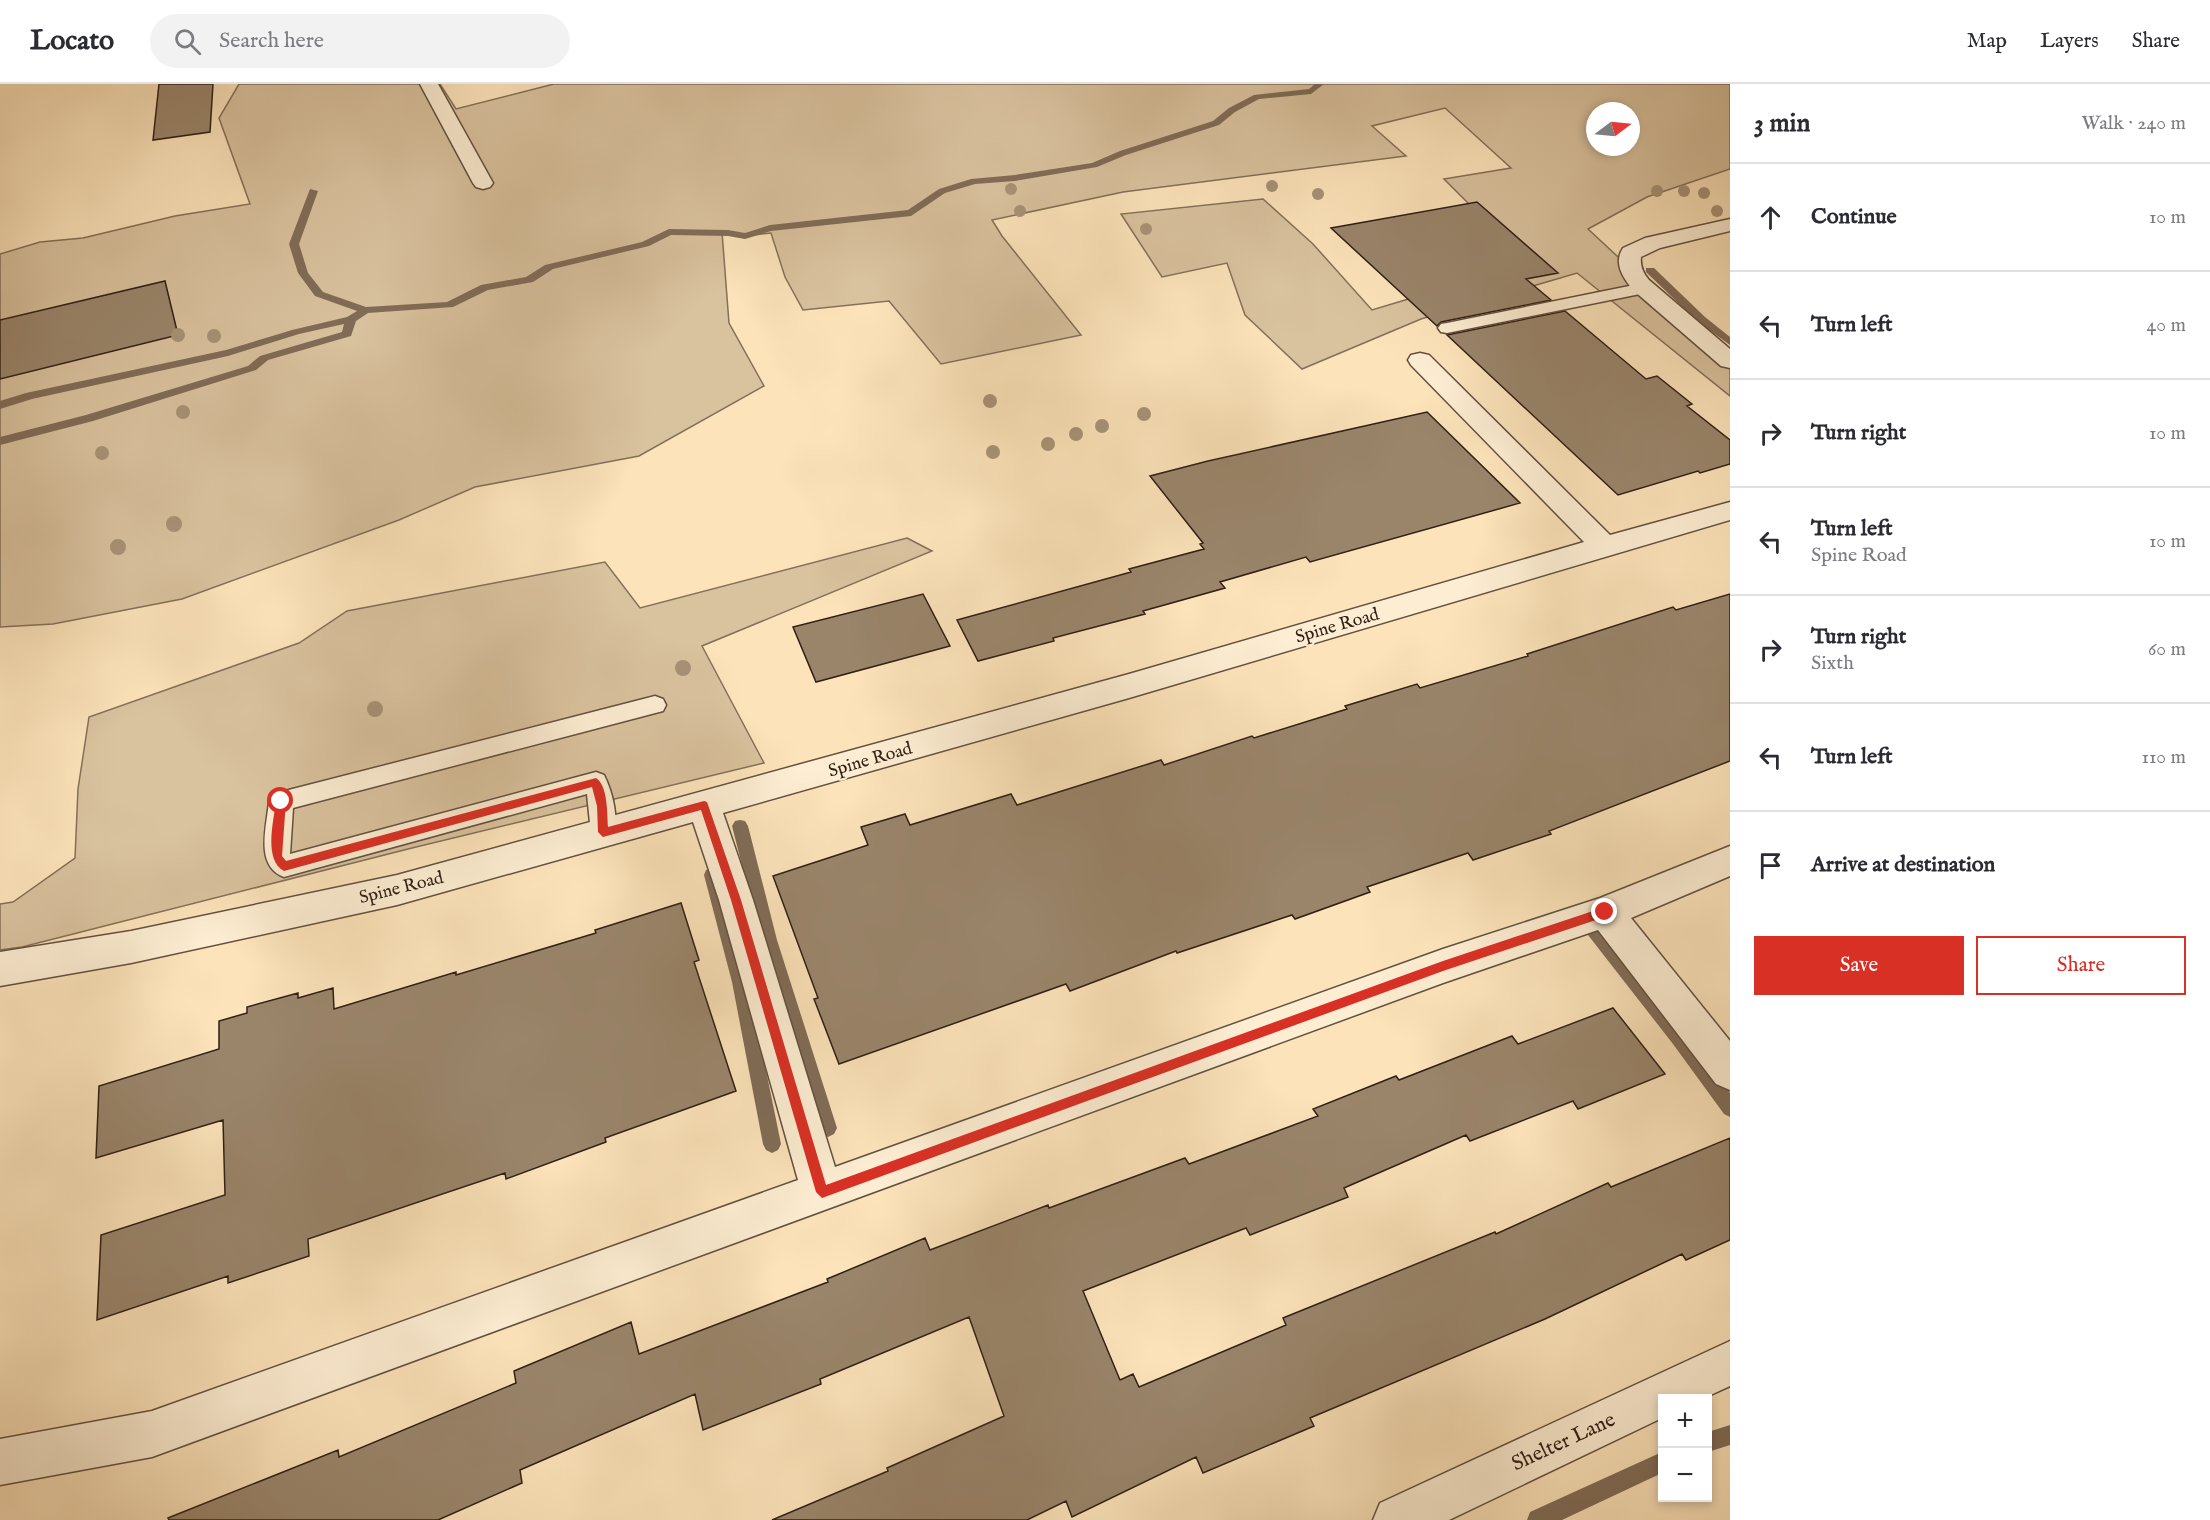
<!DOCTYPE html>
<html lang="en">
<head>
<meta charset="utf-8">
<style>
  :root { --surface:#fff; --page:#f2f2f3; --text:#2b2b33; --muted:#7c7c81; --line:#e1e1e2; --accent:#d93025 }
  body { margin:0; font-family:"IM FELL English",serif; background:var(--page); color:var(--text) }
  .controls { position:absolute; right:18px; bottom:18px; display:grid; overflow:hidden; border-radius:0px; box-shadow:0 3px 9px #0003 }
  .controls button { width:54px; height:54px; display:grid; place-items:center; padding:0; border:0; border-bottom:2px solid var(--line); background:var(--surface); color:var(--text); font:30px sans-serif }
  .compass { position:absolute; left:1586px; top:18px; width:54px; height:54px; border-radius:50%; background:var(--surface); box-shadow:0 3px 9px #0003; rotate:74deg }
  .stop { position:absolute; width:18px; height:18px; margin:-14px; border:4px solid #d93025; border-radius:50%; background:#fff }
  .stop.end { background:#d93025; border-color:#fff; box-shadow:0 2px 6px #0008 }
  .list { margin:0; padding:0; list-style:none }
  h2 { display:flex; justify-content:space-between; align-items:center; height:78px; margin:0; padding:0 24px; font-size:26px }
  h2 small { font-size:20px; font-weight:400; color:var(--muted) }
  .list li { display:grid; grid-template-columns:39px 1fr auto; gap:18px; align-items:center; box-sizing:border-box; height:108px; padding:0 24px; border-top:2px solid var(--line) }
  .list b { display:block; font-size:22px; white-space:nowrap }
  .list p { margin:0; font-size:20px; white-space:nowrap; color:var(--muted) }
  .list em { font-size:20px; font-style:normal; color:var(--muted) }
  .actions { display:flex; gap:12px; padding:18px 24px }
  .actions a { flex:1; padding:14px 0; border:2px solid var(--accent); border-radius:0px; text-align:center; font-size:21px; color:var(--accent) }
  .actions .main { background:var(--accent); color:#fff }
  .icon { flex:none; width:33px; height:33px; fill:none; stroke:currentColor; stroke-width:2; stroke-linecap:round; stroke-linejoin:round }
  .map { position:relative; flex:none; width:1730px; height:1436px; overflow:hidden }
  header { display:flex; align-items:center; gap:36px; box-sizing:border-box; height:84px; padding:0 30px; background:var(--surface); border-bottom:2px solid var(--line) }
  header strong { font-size:28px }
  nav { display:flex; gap:33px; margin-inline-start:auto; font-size:21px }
  .search { width:420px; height:54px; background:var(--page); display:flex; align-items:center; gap:15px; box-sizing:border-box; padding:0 21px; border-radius:33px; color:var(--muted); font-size:22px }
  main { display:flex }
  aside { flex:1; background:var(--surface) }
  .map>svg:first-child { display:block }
  .green { fill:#d9c29e; stroke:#84705a; stroke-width:1.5; fill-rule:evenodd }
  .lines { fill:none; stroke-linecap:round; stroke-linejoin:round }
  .stream { fill:#816c57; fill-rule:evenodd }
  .building { fill:#9a856b; stroke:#301f16; stroke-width:1.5 }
  .service-casing { stroke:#63503f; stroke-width:3 }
  .minor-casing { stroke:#63503f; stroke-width:3 }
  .service { fill:#fdedd2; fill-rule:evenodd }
  .minor { fill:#fdedd2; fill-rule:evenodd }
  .tree { fill:#a89276 }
  .route { fill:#d93025 }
  .labels { text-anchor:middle; stroke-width:4.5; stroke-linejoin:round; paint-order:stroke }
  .street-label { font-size:18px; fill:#301f16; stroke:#fdedd2 }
  .near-street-label { font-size:21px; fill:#301f16; stroke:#fdedd2 }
</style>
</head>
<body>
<header>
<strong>Locato</strong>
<div class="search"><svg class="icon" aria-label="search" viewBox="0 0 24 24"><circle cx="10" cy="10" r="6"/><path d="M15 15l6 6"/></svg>Search here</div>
<nav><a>Map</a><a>Layers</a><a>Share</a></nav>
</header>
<main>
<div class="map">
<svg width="1730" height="1436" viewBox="0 0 1730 1436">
  <rect width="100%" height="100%" fill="#fce3ba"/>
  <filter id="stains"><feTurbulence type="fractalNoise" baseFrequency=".00333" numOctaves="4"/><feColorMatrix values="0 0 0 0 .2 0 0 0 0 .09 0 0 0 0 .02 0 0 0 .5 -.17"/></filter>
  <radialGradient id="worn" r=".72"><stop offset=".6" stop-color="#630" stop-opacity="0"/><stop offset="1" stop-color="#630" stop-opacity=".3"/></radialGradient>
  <path class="green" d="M239,0H440L456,25L554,0H1730V85L1647,113L1588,145L1730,277V312L1577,189L1421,235L1302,285L1245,231L1227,179L1162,193L1121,130L1263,115L1313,160L1372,226L1415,213L1478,129L1444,95L1511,84L1445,24L1372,42L1406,72L1123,108L992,136L1002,152L1081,251L941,280L889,217L803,226L785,193L771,149L745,152L722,148L729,239L764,302L639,372L475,403L399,436L182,515L53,540L0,543V170L40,158L83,154L175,132L250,120L219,34ZM1595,27H1631V63H1595Z
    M907,454L932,467L702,562L764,679L412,764L22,863L0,866V820L13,818L75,774L78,705L89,633L299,559L347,527L605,478L640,524Z"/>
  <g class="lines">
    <path class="stream" d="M1315,0H1324L1311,10L1259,15L1235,28L1219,41L1126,71L1097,83L1015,97L975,100L945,109L911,132L771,147L745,155L728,152L671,151L649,162L553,185L533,198L488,206L453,223L368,229L356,237L351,252L268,276L256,286L93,337L0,361V353L86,331L248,282L260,272L342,248L344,240L299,250L228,272L32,315L0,325V317L26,309L226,266L292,246L347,233L357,227L315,212L298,189L289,160L310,105L318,107L299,160L308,189L323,208L366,223L447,218L481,201L526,193L545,181L642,158L669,145L728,146L745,149L770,141L908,126L939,105L971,95L1015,91L1092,79L1120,67L1213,37L1229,24L1254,11L1309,5Z
      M1646,184H1654L1705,233L1730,253V261L1697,237L1646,188Z
      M740,736L745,737L748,742L777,856L837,1044L834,1050L828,1053L822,1050L819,1044L761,856L732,742L735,737Z
      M712,784L718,786L720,791L748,898L781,1060L778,1066L772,1069L766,1066L763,1060L732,898L704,791L706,786Z
      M1594,839L1600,841L1685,948L1730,1009V1033L1724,1030L1673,960L1588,851L1586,846L1588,841Z
      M1730,1341V1361L1708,1368V1348Z
      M1662,1368V1389L1562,1436H1527L1530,1428Z"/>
  </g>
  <path class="building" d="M159,0H213L210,48L153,56Z
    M1477,118L1558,189L1526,195L1551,216L1441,238L1437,242L1331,144Z
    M165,197L178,251L0,295V236Z
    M1565,227L1646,295L1657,292L1692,320L1687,322L1730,356V380L1700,389L1698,387L1618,411L1447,251Z
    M1427,328L1520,419L1310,478L1306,473L1220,498L1225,504L1143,527L1145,530L1053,554L1054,557L978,577L957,536L1131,488L1129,485L1204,465L1200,460L1203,459L1150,392L1208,377Z
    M923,510L950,562L816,598L793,543Z
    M1730,510V677L1549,747L1551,750L1473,776L1468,769L1367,803L1370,808L1295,835L1292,831L1177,869L1176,867L1070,907L1066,900L839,980L814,915L818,914L773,792L868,761L861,743L905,730L910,741L1011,710L1017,721L1161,676L1164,681L1252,652L1254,654L1347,625L1345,622L1417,600L1420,604L1528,572L1527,570L1673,523L1676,526Z
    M681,819L699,876L694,878L736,1007L605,1054L606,1058L506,1095L505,1089L308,1155L309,1172L228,1199V1192L97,1236L101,1151L225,1111L223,1036L96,1074L99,1002L219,965V937L247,929V923L298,909V914L333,904L334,925L456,888V891L596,849L595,846Z
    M1613,924L1665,990L1578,1025L1573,1017L1470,1057L1466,1051L1344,1104L1348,1113L1250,1151L1246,1144L1083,1207L1120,1296L1133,1290L1139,1303L1286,1241L1283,1234L1495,1148L1496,1150L1608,1099L1611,1103L1730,1054V1156L1686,1176L1682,1170L1545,1235L1310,1334L1314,1342L1203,1389L1196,1373L1072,1433L1066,1417L1027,1436H772L888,1387L887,1384L1004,1332L969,1233L820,1295L821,1300L703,1346L695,1310L520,1386L522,1399L438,1436H169L168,1434L338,1366L339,1373L516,1299L514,1287L631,1238L639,1270L828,1198L827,1195L925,1154L930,1166L1048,1121L1049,1124L1185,1074L1189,1080L1318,1032L1313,1025L1396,992L1399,996L1512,952L1518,960Z"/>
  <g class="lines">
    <g class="service-casing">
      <path id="service" d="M1644,199L1652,204L1650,208L1447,249L1441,248L1438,244L1441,240L1447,239Z
        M655,612L663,615L666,621L663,627L293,724L290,770L596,688L604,691C613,709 620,738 612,756L603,759L594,756L591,749L587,710L284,793C254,782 267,742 269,717L273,710Z"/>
    </g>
    <g class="minor-casing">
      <path id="minor" d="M420,0H438L493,99L490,103L483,105L476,103L473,99Z
        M1730,135V147L1660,164L1641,173C1640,182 1643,189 1649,196L1730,265V284L1721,282L1633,206C1623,194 1613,179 1623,164L1645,154Z
        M1420,269L1429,271L1610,451L1730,418V436L1129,614L723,729L753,816L835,1083L1443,865L1600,814L1730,762V792L1631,834L1730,957V1006L1716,1000L1598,846L1443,899L152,1373L0,1401V1355L152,1327L798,1096L719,816L693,738L397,821L131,879L0,902V868L131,847L397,791L1129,590L1584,458L1411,281L1408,276L1411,271Z
        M1730,1257V1302L1704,1314H1662V1334L1449,1436H1373L1380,1419Z"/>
    </g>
    <use href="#service" class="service"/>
    <use href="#minor" class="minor"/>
  </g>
  <g class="tree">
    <circle cx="1272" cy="102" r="6"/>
    <circle cx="1011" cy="105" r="6"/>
    <circle cx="1657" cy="107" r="6"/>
    <circle cx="1684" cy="107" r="6"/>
    <circle cx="1704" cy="109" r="6"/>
    <circle cx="1318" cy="110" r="6"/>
    <circle cx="1020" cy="127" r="6"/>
    <circle cx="1717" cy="127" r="6"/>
    <circle cx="1146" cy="145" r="6"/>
    <circle cx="178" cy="251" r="7"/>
    <circle cx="214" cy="252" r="7"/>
    <circle cx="990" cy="317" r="7"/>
    <circle cx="183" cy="328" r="7"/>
    <circle cx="1144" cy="330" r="7"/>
    <circle cx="1102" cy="342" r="7"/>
    <circle cx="1076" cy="350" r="7"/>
    <circle cx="1048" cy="360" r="7"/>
    <circle cx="993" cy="368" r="7"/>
    <circle cx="102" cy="369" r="7"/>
    <circle cx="174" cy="440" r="8"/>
    <circle cx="118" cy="463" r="8"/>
    <circle cx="683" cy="584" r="8"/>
    <circle cx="375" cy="625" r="8"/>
  </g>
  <path class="route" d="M596,694C608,702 607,729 608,743L704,717L707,718L741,816L826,1101L1443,877L1605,823L1610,828L1605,833L1443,887L822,1114L816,1108L731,816L701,726L603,753L598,748L597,722L592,703L284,787C263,776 274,736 276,717L281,713L286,717L282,772L286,777Z"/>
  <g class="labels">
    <g class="street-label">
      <text transform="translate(1337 541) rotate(-16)" y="6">Spine Road</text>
      <text transform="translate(870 675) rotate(-16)" y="6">Spine Road</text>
      <text transform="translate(401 803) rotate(-14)" y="6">Spine Road</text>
    </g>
    <g class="near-street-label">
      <text transform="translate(1563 1357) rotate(-25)" y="7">Shelter Lane</text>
    </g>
  </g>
  <rect width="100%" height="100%" filter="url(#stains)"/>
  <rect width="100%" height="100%" fill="url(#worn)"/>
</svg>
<div class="controls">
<button>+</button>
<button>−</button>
</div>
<svg class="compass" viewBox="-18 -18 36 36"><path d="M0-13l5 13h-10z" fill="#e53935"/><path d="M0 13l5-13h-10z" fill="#7c7c81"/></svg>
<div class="stop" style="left:281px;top:717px"></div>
<div class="stop end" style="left:1605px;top:828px"></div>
</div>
<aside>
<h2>3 min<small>Walk · 240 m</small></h2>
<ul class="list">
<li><svg class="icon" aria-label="ahead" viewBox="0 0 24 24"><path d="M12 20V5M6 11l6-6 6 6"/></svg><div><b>Continue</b></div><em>10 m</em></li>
<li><svg class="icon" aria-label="left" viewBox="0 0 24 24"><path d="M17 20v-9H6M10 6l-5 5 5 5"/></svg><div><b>Turn left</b></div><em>40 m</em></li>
<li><svg class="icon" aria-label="right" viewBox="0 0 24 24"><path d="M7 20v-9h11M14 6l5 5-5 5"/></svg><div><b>Turn right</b></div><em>10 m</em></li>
<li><svg class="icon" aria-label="left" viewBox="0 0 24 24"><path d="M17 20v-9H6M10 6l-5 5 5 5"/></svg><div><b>Turn left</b><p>Spine Road</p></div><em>10 m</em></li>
<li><svg class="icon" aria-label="right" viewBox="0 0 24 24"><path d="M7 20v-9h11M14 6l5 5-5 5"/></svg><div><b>Turn right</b><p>Sixth</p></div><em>60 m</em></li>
<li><svg class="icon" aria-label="left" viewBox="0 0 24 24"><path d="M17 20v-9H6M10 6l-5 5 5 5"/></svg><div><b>Turn left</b></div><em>110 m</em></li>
<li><svg class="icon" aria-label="arrive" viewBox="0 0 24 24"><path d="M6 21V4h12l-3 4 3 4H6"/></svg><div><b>Arrive at destination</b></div></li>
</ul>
<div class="actions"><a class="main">Save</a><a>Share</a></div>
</aside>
</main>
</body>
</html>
